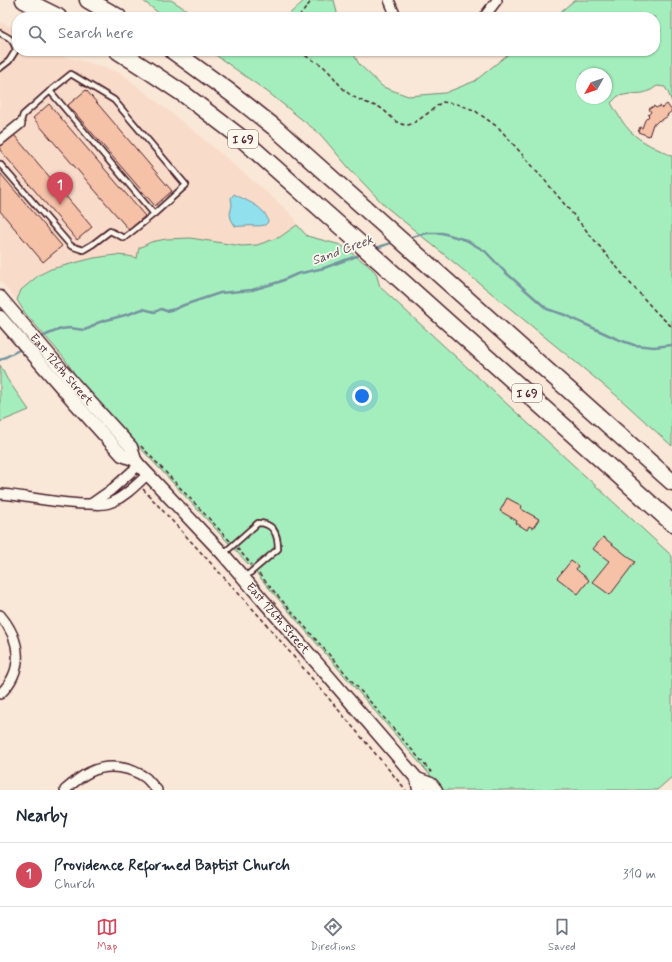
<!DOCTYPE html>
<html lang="en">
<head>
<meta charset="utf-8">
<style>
  :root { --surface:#fff; --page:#f2f2f3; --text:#1f2937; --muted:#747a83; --line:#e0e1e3; --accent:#d1495b }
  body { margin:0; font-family:Mynerve,sans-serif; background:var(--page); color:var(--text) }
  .compass { position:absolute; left:576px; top:68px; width:36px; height:36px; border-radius:50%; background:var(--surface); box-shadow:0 1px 3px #0004; rotate:230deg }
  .you { position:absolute; left:362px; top:396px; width:14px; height:14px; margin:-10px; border:3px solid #fff; border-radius:50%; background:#1a73e8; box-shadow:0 0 0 6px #1a73e833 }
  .badge { display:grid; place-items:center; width:26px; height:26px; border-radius:50%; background:var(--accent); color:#fff; font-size:13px; font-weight:700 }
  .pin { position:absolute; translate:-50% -33px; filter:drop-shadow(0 1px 2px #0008) }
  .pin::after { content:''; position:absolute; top:21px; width:14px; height:12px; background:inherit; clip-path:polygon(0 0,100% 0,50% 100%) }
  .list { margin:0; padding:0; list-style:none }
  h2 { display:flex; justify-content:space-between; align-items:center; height:52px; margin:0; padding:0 16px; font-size:17px }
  h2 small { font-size:13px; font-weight:400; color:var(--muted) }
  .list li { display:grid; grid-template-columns:26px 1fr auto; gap:12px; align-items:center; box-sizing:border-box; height:64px; padding:0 16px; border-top:1px solid var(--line) }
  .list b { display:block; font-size:15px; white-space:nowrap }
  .list p { margin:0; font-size:13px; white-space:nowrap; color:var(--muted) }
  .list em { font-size:13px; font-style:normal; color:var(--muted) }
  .icon { flex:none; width:22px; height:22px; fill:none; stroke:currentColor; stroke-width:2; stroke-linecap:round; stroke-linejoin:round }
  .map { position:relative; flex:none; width:672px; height:790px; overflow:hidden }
  .search { position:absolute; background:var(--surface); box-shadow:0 1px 3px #0004; left:12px; right:12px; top:12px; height:44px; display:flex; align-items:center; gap:10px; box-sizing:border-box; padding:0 14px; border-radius:16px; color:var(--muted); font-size:15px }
  .sheet { height:116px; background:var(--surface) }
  nav { display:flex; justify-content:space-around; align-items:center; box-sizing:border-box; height:56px; border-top:1px solid var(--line); background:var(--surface); font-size:11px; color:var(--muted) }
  nav a { display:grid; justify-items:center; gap:2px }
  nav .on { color:var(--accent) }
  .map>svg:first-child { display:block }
  .built { fill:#f8dcc9 }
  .green { fill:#a4eebd; stroke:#778674; fill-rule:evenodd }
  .water { fill:#90e0ed; stroke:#74939f }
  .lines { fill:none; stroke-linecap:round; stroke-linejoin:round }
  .stream { stroke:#74939f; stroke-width:2.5 }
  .building { fill:#f5c1a7; stroke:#4a1f2b }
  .lane-casing { stroke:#4a1f2b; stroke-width:8 }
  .street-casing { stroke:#4a1f2b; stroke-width:12 }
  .secondary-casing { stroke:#4a1f2b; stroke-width:15 }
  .highway-casing { stroke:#4a1f2b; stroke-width:19 }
  .path { stroke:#4a1f2b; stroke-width:1.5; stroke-dasharray:4 3; stroke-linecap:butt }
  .lane { stroke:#fbf7ec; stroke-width:4.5 }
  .street { stroke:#fbf7ec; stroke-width:9 }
  .secondary { stroke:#fbf7ec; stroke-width:12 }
  .highway { stroke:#fbf7ec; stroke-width:16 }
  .labels { text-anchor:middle; stroke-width:3.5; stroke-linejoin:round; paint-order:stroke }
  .shield { fill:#fbf7ec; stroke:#7f6065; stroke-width:1 }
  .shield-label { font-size:11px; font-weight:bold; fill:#4a1f2b }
  .street-label { font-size:12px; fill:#4a1f2b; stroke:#fbf7ec }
  .water-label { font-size:13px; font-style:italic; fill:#5c4f5c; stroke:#fbf7ec }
</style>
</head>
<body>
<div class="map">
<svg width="672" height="790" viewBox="0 0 672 790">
  <rect width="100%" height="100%" fill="#f9e7d7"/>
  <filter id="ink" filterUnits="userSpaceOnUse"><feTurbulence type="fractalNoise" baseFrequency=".025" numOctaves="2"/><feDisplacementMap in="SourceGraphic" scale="8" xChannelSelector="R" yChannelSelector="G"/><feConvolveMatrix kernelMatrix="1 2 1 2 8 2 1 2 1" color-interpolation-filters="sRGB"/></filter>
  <g filter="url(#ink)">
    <path class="built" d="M0,22L17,30V51H53L61,56L83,61L121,73L200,136L285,208L295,219L297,225L280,237L257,245L242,246L190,238L166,239L151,242L137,258L128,256L115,255L94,258L51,269L39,275L21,290L17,300L0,281Z"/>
    <path class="green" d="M142,0H171L198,17H164Z
      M305,0H334L338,17H286Z
      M575,0H672V102L668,92L665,87L657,86L651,90L643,93L630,94L618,96L611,103C617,113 623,124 631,132C642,143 658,149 672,156V446L617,396L385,206L349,168L320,134L269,93L210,51H352L359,64L383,87L408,96L445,93L475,81L512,51H655V17H554ZM582,74H606V98H582Z
      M297,225L307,236L341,245L369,266L376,273L380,287L672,556V777L657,790H443L250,566L83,386L64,358L25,313L17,300L21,290L39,275L51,269L94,258L115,255L128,256L137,258L139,248L151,242L166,239L190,238L242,246L257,245L280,237Z
      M0,365L7,379L29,410L0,422Z"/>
    <path class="water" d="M234,194C244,200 267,207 268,222L265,225C257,227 252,225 245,226C240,226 239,227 235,226L231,219L230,214L232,205L231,198Z"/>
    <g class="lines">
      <path class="stream" d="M408,238L427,233H442L466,240L485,251L504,271L547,309L565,315L617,339L634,345L654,347L672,345
        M374,249L393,242
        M39,339L46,335L61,329L70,328L84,330L90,328L97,323L103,321L129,314L137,311L143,309L155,312L161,309L166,311L175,309L184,305L220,293L252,290L279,282L297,274L324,268L362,254
        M0,360L23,348"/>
    </g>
    <path class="building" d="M86,90L172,191L155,206L68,105Z
      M49,104L145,216L129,230L33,118Z
      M667,104L672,111L667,115L668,116L660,121L659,120L655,124H653L649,136L638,132L640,127L642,128L645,120L649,116L648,115L651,112L649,109L654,106L656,108L660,106L662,108Z
      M14,135L92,227L77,240L0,150V147Z
      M0,173L62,246L43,262L0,211Z
      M507,498L522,506L521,509L539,519L533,528L529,526L527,530L516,523L517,521L500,511Z
      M603,537L635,562L610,595L592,582L609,561L593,549Z
      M571,561L578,566L576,569L589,580L578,594L557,578Z"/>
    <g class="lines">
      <g class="lane-casing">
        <path id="lane" d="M0,33C10,38 13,39 16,50L9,61L0,68
          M50,91L154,214
          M0,164L71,246L83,250L93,244L110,231L124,238L154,214L186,185L114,100L71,74L50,91L23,115L20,124
          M223,554L258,523C274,523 278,535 278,549L244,578"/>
      </g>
      <g class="street-casing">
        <path id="street" d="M389,0L394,12L397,17
          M484,17L497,0
          M0,140L20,124
          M0,494C29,496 58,504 88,504C97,504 104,506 112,502C126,496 137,484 148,474
          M91,504L111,490L139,465
          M0,615C21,640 25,670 0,694
          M65,790C73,783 81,776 90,772C108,763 131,767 146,778C150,782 153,786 157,790"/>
      </g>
      <g class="secondary-casing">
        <g id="secondary">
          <path id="s1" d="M0,297L74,384L131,447L135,460L139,465L223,554L417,779L419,790"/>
          <path d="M0,317L76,404L122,455L135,460"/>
          <path d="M417,779L431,784L436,790"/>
        </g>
      </g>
      <g class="highway-casing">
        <path id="highway" d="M24,0L58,17
          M88,0L118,17
          M118,51L149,71L185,95L240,137L357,241L672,523
          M173,51L231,93L274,127L672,482"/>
      </g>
      <path class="path" d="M299,17L312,0
        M300,51C307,59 318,61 325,68C334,76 339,86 348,93C354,98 366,103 373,105C375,106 377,106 379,107C389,112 394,125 407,125C415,125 435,107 442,102L457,104L474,110L499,128L537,171L630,283L657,313L672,327
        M141,446L230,541
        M143,489L261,618L406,790
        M237,548L252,565
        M259,574L432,773"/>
      <use href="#lane" class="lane"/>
      <use href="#street" class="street"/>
      <use href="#secondary" class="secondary"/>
      <use href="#highway" class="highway"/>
    </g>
  </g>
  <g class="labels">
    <g class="shield">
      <rect x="228" y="130" width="30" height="18" rx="3"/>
      <rect x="512" y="384" width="30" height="18" rx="3"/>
    </g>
    <g class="shield-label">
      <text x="243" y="143">I 69</text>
      <text x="527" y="397">I 69</text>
    </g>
    <g class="street-label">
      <text dy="4" stroke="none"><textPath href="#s1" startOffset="95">East 126th Street</textPath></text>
      <text dy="4" stroke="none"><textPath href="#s1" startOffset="426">East 126th Street</textPath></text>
    </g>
    <g class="water-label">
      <text transform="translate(342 249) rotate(-20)" y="5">Sand Creek</text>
    </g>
  </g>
</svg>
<svg class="compass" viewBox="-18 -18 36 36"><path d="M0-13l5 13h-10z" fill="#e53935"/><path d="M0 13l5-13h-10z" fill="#747a83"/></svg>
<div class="you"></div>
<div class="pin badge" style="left:60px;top:205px">1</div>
<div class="search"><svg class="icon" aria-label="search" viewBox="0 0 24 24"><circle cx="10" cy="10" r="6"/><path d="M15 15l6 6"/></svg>Search here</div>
</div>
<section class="sheet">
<h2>Nearby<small></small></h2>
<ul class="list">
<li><span class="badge">1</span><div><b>Providence Reformed Baptist Church</b><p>Church</p></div><em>310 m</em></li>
</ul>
</section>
<nav>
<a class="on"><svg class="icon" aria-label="map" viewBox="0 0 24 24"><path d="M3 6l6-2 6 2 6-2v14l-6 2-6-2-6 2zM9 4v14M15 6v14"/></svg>Map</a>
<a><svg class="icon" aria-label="directions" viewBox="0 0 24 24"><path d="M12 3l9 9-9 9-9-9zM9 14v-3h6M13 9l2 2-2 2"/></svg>Directions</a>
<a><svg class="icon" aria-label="saved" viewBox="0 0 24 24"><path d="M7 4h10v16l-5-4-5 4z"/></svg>Saved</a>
</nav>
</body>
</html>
